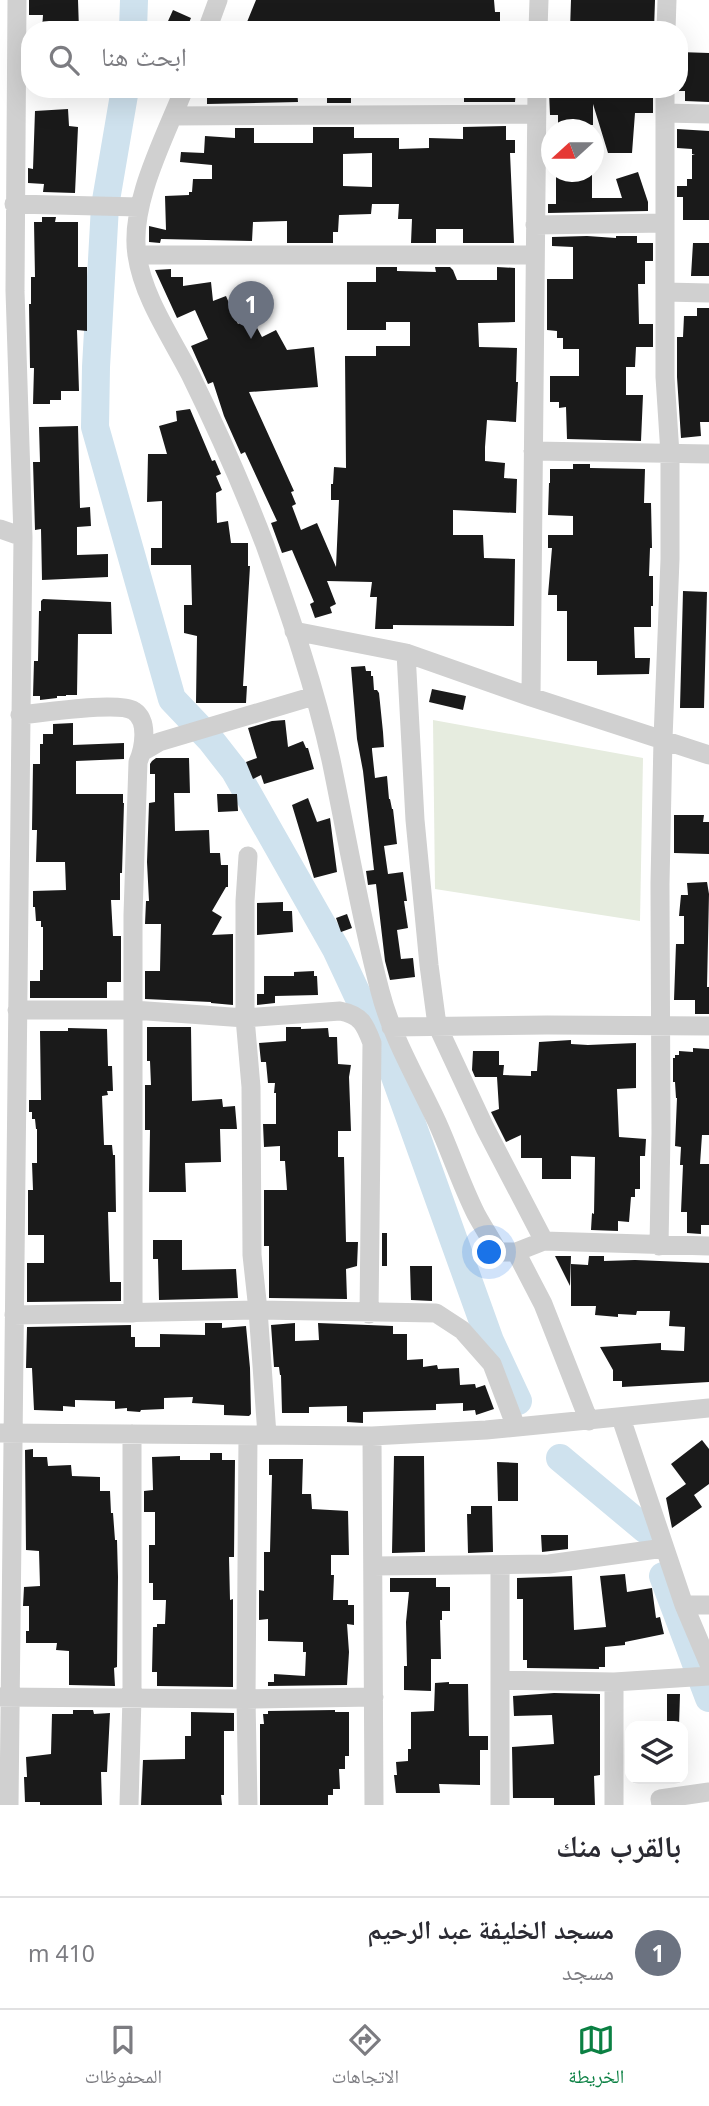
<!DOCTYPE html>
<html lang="ar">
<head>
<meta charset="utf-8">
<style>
  :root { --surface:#fff; --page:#f2f2f3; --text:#2b2b33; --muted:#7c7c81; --line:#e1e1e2; --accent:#0b8043 }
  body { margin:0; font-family:"Noto Sans","Noto Naskh Arabic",sans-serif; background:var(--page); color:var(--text); direction:rtl }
  .controls { position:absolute; right:21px; bottom:21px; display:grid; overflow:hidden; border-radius:14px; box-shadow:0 7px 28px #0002 }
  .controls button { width:63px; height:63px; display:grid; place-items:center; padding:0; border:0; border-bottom:2px solid var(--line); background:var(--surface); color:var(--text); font:35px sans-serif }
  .compass { position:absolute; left:541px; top:119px; width:63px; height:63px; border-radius:50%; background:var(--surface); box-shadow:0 7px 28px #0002; rotate:249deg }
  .you { position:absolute; left:490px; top:1253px; width:24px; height:24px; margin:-18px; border:5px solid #fff; border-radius:50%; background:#1a73e8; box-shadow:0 0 0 10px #1a73e833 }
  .badge { display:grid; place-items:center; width:46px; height:46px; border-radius:50%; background:var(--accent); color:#fff; font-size:23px; font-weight:700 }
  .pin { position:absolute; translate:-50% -58px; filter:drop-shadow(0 2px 4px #0008) }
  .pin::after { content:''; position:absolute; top:37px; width:24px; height:21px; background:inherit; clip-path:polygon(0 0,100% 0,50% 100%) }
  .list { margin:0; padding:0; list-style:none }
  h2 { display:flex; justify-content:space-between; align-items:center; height:91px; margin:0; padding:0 28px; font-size:30px }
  h2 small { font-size:23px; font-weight:400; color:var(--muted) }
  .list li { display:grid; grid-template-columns:46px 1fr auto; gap:21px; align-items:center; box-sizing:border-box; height:112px; padding:0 28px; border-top:2px solid var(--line) }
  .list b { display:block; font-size:26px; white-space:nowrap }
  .list p { margin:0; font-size:23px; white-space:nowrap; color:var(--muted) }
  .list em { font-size:23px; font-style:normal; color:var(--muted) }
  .icon { flex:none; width:38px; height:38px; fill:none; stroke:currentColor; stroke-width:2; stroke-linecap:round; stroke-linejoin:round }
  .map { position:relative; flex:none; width:709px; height:1805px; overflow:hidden; direction:ltr }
  .search { position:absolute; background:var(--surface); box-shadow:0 7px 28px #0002; left:21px; right:21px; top:21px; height:77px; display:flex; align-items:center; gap:18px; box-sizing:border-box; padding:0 24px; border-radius:28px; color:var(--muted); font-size:26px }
  .sheet { height:203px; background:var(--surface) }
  nav { display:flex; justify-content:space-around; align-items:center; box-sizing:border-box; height:98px; border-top:2px solid var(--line); background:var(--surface); font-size:19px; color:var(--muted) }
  nav a { display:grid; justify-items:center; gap:4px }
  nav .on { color:var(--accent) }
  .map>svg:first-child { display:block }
  .green { fill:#e6ecdf }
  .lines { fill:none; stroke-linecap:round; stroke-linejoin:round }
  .river { stroke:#cfe2ee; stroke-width:28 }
  .building { fill:#1a1a1a; fill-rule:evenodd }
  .minor { stroke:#d0d0d0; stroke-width:19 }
</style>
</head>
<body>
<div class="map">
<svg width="709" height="1805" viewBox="0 0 709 1805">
  <rect width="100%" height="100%" fill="#fff"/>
  <path class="green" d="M433,720L643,758L640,921L435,889Z"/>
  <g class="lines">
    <path class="river" d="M133,30L134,0
      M125,89L105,206L96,367L95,427L172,699L210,739L235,771L336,949L393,1071L490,1341L518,1401
      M560,1458L645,1529
      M663,1576L709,1698"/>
  </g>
  <path class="building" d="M29,0H78L79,30H42L43,15H29Z
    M256,0H494L495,12H500V30H247V22Z
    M571,0H655L654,30H570Z
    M173,10L191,18L186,30H164Z
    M679,52L709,53V102L685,101V91H679Z
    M207,89H297L298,102L207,104Z
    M464,89H516L515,102H464Z
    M566,89H636V91L653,92V113H635L632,153H608L593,104V125H558V115H550L549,92L566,91Z
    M327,93H351V103H327Z
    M68,109L69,126L78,127L75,193L43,192L44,184L28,183V168L33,169L35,111Z
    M506,126V140H515V153H510L514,243H463V229H436V243H411L412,219H398L399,204H372L371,214L339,215L338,232H333V243H287V221L253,222L252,241L161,239L160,243L149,242V226L166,230L165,196L189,195V192H192L193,179H212V165L180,162L181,152L204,153L205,136L235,138V128H254V143H313V127H354V138H399V149L429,148V138L463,139V127ZM372,153V187L343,186V154Z
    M677,129L709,131V220H683V197H677V186H687V179H692V155L695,154H692V149L677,148Z
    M556,172H592V198H622L616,179L638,172L648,202V211L548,213V204H556Z
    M42,217H56L55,222H78V267H87V331L77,330L79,391H61V400H50V404H33L34,368H30L29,304H31V277H35L34,222H42Z
    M587,236L616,238V236H637V243H653V261H645V284H638L639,324H653V347H636L635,367H626V395H643L641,441L567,439L566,407L559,408V402H550V376H579V349H563V338H557V331L547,330V279H573V247L552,246V237Z
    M693,243H709V276H691Z
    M376,267H397V271L436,272L435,267H450L453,270L457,280H497V267L515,268V322L478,323L479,347L517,348L516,382H518L516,422L487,420L485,447V461L505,463L504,478L517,479L516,513L453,510V535H483L484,558L515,559L514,626L393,625V629H375L377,597H370L372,582L327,581L336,604L330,607L332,613L315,618L310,604L314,602L292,550L282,553L271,523L277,521L245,452L241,454L224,416L213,382L208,384L191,346L208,339L195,310L177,318L155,270L171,269V277H183V286L211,282L213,301L226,296L238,324L244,320L248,327L255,324L262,337L276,330L287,350L314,347L318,387L249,392L294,491L291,492L296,504L292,506L301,530L317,523L336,567L339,500H331V484H333L334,467L346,468L345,356H376V346H410V322H386V330H347V282H376Z
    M697,308H709V422H700L701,436L681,438L677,377V337H683L684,316H697Z
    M190,409L212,461L215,460L221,474L216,476L222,490L216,493L217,523L228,521L231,543H248V566H250L243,686H247L246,703H196L197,636L184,633V605H192L191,565H151V548H162V501L147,502L148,454H167L159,426L177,421L176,411Z
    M78,426L80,508L90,507L91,526L77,527V555L108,554V577L42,580L41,529L35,530L33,462H40L39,427Z
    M573,464H590V468L645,469L644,503H651L652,548H650L649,576H653V606H651V627H634L635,658H650L649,674L597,675V661H567V611H557V595H548L552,548H548V535H573V516L548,515L549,483H550V469H573Z
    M683,591L707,592L704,708H680Z
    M43,599L111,602L112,634H78L77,695H66V696H57V698L40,700V696H33L34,661H38L39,611H41V601Z
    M365,666L366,671H371V676H373L374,690H377L379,693L383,732L384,747L372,748V750L375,778L387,776L389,799H390L392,809H393L397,844L384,846L388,874L403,872L407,901H404L408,928L397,930L401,959L413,958L415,977L390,980L385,961L376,884L368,885L366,871L374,870L363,771L357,739L351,667Z
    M432,689L466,696L463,710L429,702Z
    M285,720L288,747L303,741L306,748H308L314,769L264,784L261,775L253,779L246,762L257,758L248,728L272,721Z
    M73,723V745L124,743V759L76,761V794H123V803H124L122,873H120V900H111L113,936H121V982H107V998H30V981H40V970H43V927H41V921H36L35,907H33V891L66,890L65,862H36L37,830H32L33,764H40V744H43V734H53V724Z
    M156,758H189L190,793H174L175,831L209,830L210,853H220L221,865H228V887H226L212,911L222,917L212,935L233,934V1005L211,1003V1002L145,999V971H160L161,924H145L146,901H149L147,862L149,803L155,802V774H150V764L152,761Z
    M217,794H237L238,811L218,812Z
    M308,798L317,822L330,818L337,872L314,878L292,805Z
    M674,815H704L703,822H709V854L674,853Z
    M707,882L709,894L707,987H709V1014H695V1000H674L676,944H684V916H679L681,895H688L687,883Z
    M283,902V911H292L293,932L257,935V903Z
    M347,914L352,928L341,932L336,918Z
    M314,971V976H317L318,995L275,996V1003L257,1005V994H264V976H294V972Z
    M147,1027H191L192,1101L222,1099L223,1107L235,1106L237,1129H220L221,1162L185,1163L186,1192H149L150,1130H145V1085H151L150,1061H147Z
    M286,1027H301V1029L328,1028L329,1037H337L338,1064L351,1065L349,1077L351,1131H338V1157H344L346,1242H358L357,1266L346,1269L347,1299L269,1298V1246H264V1190H287L285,1161H280V1146L264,1147L263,1124H276V1093H274L275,1083H268L266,1062H261L259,1043L286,1041Z
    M68,1028L107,1029L108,1066H112L113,1091H107L108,1095L102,1096L104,1145H112L113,1155H115L116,1212H108L110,1282H121V1301L27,1302V1263H44V1235H28V1190H33L32,1163H37V1129H36L35,1119H32V1112H29V1100H41L40,1031H68Z
    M571,1040V1044L588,1045L636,1043V1088L617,1089L619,1137L646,1139L645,1156H640V1189H635V1197H631L629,1222L618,1221V1231L591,1230L592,1213L594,1214L595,1157L571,1156V1179H542V1158H521V1135L506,1142L491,1112L499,1109L497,1077H475L472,1070L473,1051H499V1065H504L503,1075L531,1076V1071H537L539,1042Z
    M693,1048L709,1049V1135H702L700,1164H709V1225H701V1234L687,1233V1212H681L683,1165H680L681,1147L675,1146L677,1098H676L675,1082H673V1058H675V1055H679V1051L693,1052Z
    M382,1233H387V1266H382Z
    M153,1240H182V1270L236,1269L238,1298L159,1300L158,1259H153Z
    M555,1256H571L570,1286Z
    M589,1256H604V1261L635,1260L709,1263V1382L622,1387V1381H613V1370L600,1347L661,1343V1350L684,1351L685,1327L669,1326L670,1311H637L636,1315L618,1314V1317L595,1315L596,1306H571V1264L588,1265Z
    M410,1266H432V1301L411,1300Z
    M205,1323H222V1328L246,1326L250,1368L251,1414L249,1416L224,1415V1405L192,1403L193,1397L164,1398V1409L141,1410L140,1412L127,1411V1408L115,1409V1401L75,1400V1407L63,1406V1411L34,1410L32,1368H26L27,1327L131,1325V1337H135V1347H160V1334L205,1335Z
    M295,1323V1341L319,1340L318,1323L393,1326V1334H407V1360L423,1359V1367L437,1365L438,1369L459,1368L460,1385L475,1384L476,1388L485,1385L494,1409L476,1415L475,1410L463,1411V1403L436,1404V1410L363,1412V1423L347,1422V1406L309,1407V1413H282L281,1375H280L279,1367H274L271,1325Z
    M702,1440L709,1449V1484L694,1495L702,1507L672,1528L666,1498L686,1484L671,1464Z
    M33,1449V1457H47L48,1466L71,1465L72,1476L100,1477V1491H110L111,1513H113L115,1540H117L118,1577L117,1667L114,1668L115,1686L69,1685V1651L56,1650L57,1643H26V1631H29V1606H23L24,1587L40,1586L39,1551L26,1550L25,1450Z
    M210,1453H222V1460H235L234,1557H229L230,1600L233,1599V1687L157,1686V1672H152L153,1627H157V1624H165L166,1600H153V1583H149V1545H155V1512H144V1491L153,1490L152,1457L180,1456V1460H210Z
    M394,1456H424L425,1552L392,1553Z
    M269,1459H303L302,1494H311L312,1509L348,1511L349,1555H331V1575H334L333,1600H348V1605H354V1625L347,1624L349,1652L347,1685L268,1686V1682H274V1674L305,1676L306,1652H303V1642L268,1641V1619L259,1620V1590L264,1591V1552H270L272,1475H269Z
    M497,1462L518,1463V1501H498Z
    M471,1506H492L493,1552L468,1553L467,1514H471Z
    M541,1535H568V1549L542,1552Z
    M625,1574L627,1592L652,1588L656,1618L660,1617L664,1634L625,1642V1645L605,1647V1667H599V1669L527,1668V1660H523V1599H517V1578L572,1576L574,1630L606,1627L600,1576Z
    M390,1578H436V1587H450V1611H442V1620H440L441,1659H431V1691L404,1690V1666H407L406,1622L409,1592H390Z
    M449,1682V1684H468L469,1736H488V1750H480V1785L439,1784L440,1793H396L394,1775H397L396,1762L408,1761V1749H411V1712L434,1711L435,1683Z
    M554,1693L600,1694V1775L594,1776L595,1805H554V1798H513L512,1747L554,1744L552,1715L514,1716L513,1696Z
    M667,1694H680L679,1726H667Z
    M73,1710H93L94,1714L110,1713L107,1772H101L102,1805H40V1802H25L24,1777H27L26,1757L51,1754L52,1714H73Z
    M335,1710V1712H349V1756H345V1769H339L340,1789H333V1795H328V1805H260V1724H264L263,1714H268V1711Z
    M191,1712L234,1713V1731H224V1795H221L222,1805H141L143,1760L185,1759V1736H191Z"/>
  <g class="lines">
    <path class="minor" d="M207,30L218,0
      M538,30L539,0
      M666,30L667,0
      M184,89C165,137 129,204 137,255C143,297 171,337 190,374C217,429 243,487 265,545C290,615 315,687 331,760C347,837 360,915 380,991C392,1038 417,1079 437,1122C451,1153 461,1184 476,1214C483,1227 491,1239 498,1252H516L544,1241L709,1246
      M665,113L709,114
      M173,116L536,114
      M14,204L139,207
      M535,225L665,223
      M137,255H534
      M665,292L709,293
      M533,451L709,454
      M0,529L23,537
      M294,631L406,653L531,697L709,755
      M406,653L415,820L429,965L437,1025L485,1128L544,1241
      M531,697L537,89
      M20,715C42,713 118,701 134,711C149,721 144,748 138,762L133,915V1313
      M142,752L159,742L314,696
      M248,856L245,901V1018L251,1087L252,1255L258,1310L267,1435
      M17,1010H133L245,1018L340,1011C361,1015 365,1024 372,1043L369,1314
      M391,1027L547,1025L709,1026
      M659,1246L661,1133L660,884L663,739L670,559V454L665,377V89
      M516,1252L543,1304L589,1421
      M14,1315L258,1310L436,1313L462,1330L492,1364L516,1427
      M621,1418L684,1605L709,1664
      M1,1433L372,1436L486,1430L709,1408
      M372,1436L374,1805
      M373,1566L549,1564L664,1548
      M684,1605H709
      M500,1680L614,1682L709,1676
      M614,1682V1805
      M0,1697L246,1699L374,1697
      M9,1805L23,537L15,291L17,0
      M129,1805L132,1697V1434
      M248,1805L246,1699L248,1435
      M500,1805V1565
      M661,1805L660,1799L709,1792"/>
  </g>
</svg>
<div class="controls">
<button><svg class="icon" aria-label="layers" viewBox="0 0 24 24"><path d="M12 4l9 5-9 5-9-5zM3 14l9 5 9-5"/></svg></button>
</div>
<svg class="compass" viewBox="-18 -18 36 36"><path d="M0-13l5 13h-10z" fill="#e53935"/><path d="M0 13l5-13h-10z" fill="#7c7c81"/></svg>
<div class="you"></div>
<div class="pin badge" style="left:251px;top:339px;background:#6b7280">1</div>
<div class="search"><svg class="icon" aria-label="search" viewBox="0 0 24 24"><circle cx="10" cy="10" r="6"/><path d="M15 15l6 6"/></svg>ابحث هنا</div>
</div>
<section class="sheet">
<h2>بالقرب منك<small></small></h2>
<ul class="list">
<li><span class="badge" style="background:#6b7280">1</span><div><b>مسجد الخليفة عبد الرحيم</b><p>مسجد</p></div><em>410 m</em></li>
</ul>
</section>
<nav>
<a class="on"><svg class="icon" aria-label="map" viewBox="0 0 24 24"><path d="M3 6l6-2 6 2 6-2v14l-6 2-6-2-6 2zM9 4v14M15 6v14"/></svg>الخريطة</a>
<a><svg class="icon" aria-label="directions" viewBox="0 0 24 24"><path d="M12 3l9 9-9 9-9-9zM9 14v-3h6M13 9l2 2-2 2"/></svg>الاتجاهات</a>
<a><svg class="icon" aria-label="saved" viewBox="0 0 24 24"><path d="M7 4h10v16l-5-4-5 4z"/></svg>المحفوظات</a>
</nav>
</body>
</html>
